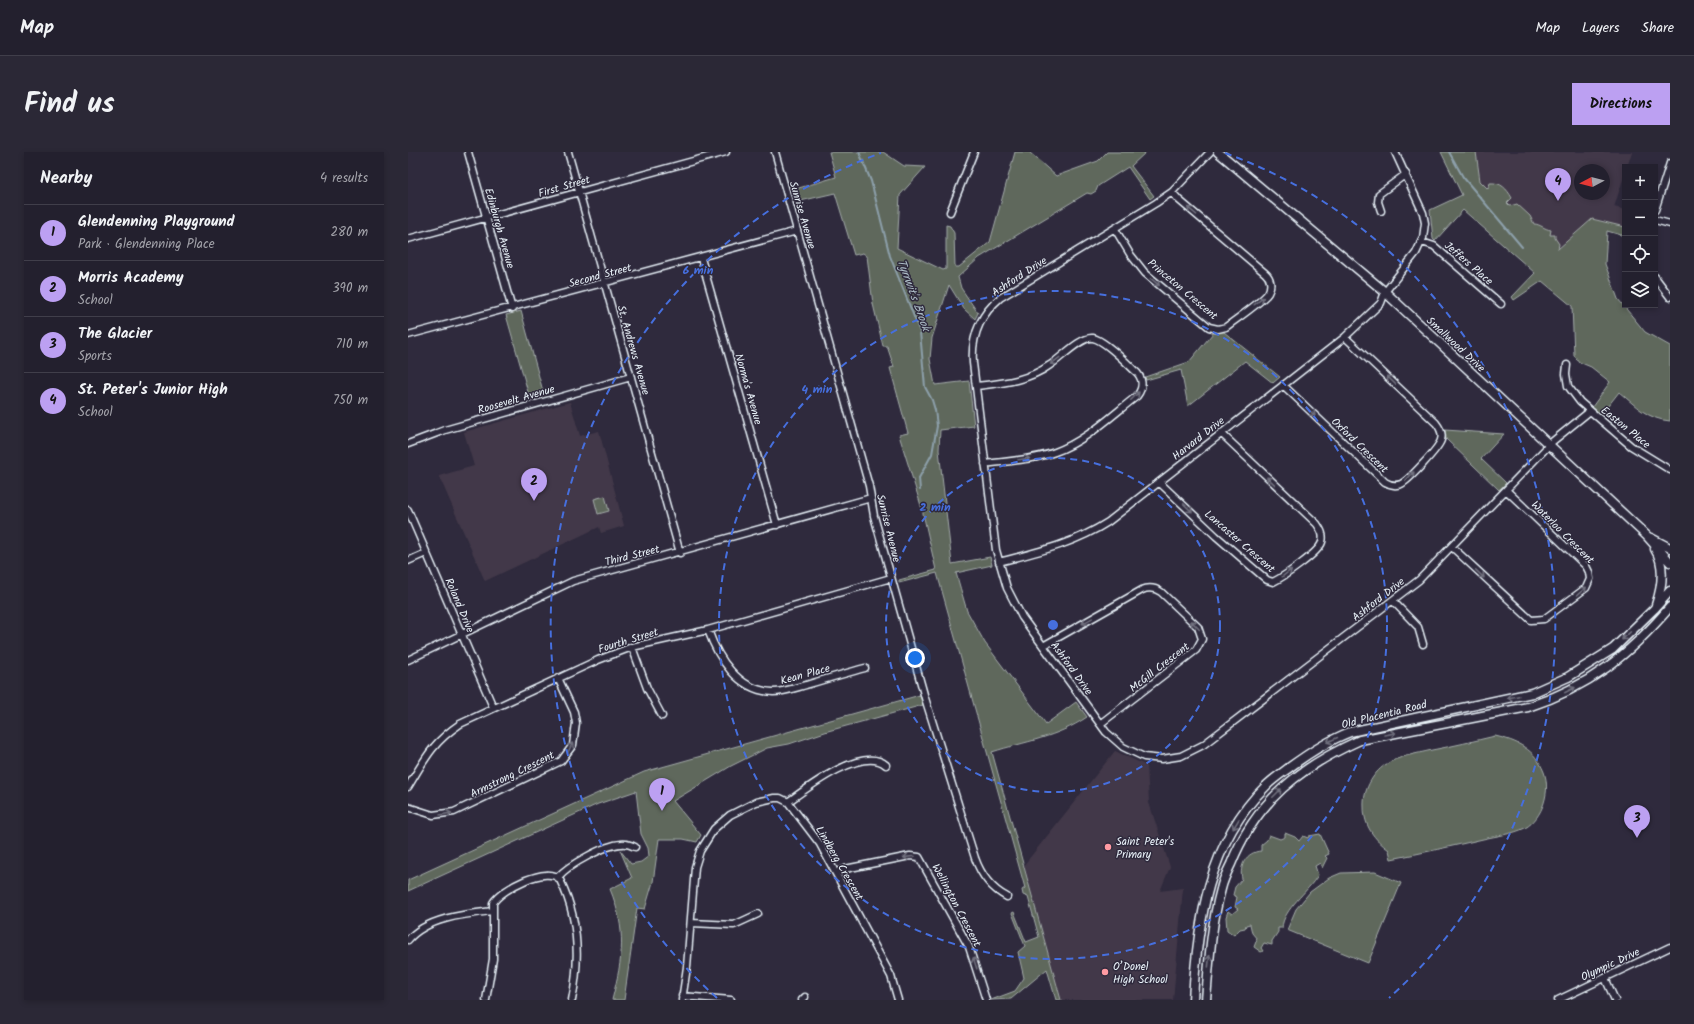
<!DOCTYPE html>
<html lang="en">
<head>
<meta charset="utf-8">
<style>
  :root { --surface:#23202e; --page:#2b2836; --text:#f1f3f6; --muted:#a3a3aa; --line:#403e4a; --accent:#bca0f2 }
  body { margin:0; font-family:Kalam,sans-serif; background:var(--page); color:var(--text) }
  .controls { position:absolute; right:12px; top:12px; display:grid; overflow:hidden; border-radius:0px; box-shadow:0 2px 6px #0003 }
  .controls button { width:36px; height:36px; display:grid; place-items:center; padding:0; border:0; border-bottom:1px solid var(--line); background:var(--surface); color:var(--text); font:20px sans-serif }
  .compass { position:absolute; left:1166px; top:12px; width:36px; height:36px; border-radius:50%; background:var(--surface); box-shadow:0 2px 6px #0003; rotate:263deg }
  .you { position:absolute; left:507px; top:506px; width:14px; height:14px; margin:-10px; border:3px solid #fff; border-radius:50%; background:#1a73e8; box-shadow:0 0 0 6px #1a73e833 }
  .badge { display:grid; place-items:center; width:26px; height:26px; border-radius:50%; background:var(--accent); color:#111; font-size:13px; font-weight:700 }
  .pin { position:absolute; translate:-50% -33px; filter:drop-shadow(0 1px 2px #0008) }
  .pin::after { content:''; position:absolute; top:21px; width:14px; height:12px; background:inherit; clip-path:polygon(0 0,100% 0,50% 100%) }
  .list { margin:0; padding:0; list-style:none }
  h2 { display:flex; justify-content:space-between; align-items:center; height:52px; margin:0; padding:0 16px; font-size:17px }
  h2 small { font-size:13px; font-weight:400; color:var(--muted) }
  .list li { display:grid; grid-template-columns:26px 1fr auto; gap:12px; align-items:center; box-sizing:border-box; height:56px; padding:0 16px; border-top:1px solid var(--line) }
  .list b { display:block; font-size:15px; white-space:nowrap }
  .list p { margin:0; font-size:13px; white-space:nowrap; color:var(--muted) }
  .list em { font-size:13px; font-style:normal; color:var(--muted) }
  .icon { flex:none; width:22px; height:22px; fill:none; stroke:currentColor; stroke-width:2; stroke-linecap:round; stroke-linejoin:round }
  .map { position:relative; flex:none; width:1262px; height:848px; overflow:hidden; border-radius:0px }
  header { display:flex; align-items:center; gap:24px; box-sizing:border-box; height:56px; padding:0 20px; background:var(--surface); border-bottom:1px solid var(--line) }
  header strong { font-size:19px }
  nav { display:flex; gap:22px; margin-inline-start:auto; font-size:14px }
  .intro { display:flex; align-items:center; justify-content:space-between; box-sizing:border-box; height:96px; padding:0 24px }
  h1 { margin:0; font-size:28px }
  .button { padding:10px 18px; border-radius:0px; background:var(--accent); color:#111; font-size:14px; font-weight:700 }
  main { display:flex; gap:24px; padding:0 24px }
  aside { flex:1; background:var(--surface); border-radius:0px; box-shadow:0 2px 6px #0003 }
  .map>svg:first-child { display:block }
  .built { fill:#433949; fill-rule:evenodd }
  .green { fill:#5f685c; stroke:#a4acaa }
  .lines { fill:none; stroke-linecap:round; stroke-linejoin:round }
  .stream { stroke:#8da0ab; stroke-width:2 }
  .street-casing { stroke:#e8f1f8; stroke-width:9 }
  .secondary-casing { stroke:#e8f1f8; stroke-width:11 }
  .street { stroke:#2f2a3d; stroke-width:6 }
  .secondary { stroke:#2f2a3d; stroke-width:8 }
  .oneway { stroke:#70707e }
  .ring { fill:none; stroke:#466fde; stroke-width:2; stroke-dasharray:7 5 }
  .poi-dot { fill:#ff9aa2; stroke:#2f2a3d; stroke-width:1.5 }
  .labels { text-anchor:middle; stroke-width:3; stroke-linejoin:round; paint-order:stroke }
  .street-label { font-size:11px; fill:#e8f1f8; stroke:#2f2a3d }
  .poi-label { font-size:11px; fill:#e8f1f8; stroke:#2f2a3d; text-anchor:start }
  .water-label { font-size:12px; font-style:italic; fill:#abbbc5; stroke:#2f2a3d }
  .centre { fill:#466fde; stroke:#2f2a3d; stroke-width:2 }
  .ring-label { font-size:12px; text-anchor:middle; font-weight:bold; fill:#466fde; stroke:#2f2a3d; stroke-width:3; stroke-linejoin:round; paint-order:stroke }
</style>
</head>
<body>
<header>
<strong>Map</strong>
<nav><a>Map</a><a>Layers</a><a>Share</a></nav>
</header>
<div class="intro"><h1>Find us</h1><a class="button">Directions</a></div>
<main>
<aside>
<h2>Nearby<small>4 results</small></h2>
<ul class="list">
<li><span class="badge">1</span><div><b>Glendenning Playground</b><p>Park · Glendenning Place</p></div><em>280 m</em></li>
<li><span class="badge">2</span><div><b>Morris Academy</b><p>School</p></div><em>390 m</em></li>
<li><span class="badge">3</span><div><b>The Glacier</b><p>Sports</p></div><em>710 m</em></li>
<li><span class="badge">4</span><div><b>St. Peter's Junior High</b><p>School</p></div><em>750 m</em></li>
</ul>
</aside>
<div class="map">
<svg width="1262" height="848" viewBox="0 0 1262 848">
  <rect width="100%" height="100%" fill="#2f2a3d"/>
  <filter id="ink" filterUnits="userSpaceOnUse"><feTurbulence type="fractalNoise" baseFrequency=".025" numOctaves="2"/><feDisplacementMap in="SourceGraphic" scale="8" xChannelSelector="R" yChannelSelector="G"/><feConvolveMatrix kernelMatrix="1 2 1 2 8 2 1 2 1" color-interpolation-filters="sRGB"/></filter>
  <g filter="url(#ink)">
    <path class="built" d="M1068,0H1224L1219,15H1217V21L1206,55L1217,58V75L1184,67L1145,101L1072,29ZM1172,18H1196V42H1172Z
      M162,250L172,284L191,279L216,374L193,381L191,375L77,429L31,324L66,314L56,280Z
      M707,599L739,614L741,651L762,715L752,739L775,736L765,848H653L616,713Z"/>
    <path class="green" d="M421,0H475L496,14L517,15L492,43L489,96L535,118L538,117V73L542,74L546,81L547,115H551L582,90L607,0H621L648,24L690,9L699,0H738L723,14L746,44L742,47L720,15L690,34L688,39L683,42L679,41L571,106L550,125L553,136L570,161L567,167L556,157L541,133L524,186L522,207L527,233L561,229L566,274L532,278L531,298L544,412L582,405L584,413L548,421L559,459L577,491L638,572L668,550L679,565C648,586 618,589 584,600L653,848H648L639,817L603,847L583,848L607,839L616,826L610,800L617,794L604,761L606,760L618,790L631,785L620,745L615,743L614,738L617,736L529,421L491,431V428L528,418L514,357L491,283L500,281L482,216L486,215L479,194H475L465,152L459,104L455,101L446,103L427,41L388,50L384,38L428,25Z
      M1033,0H1068L1072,29L1080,37L1082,31C1093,30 1099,37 1104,46L1099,51L1102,54L1109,52L1122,64L1126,72C1132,72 1136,77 1143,78L1142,83H1147V86L1151,92L1150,97L1184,67L1217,75V84L1199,79L1197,112L1210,147L1237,180L1262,194V269C1239,267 1228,254 1211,240L1193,263L1184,255L1202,230L1183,215L1171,210L1166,203L1164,154L1134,129L1106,148L1104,145L1127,121L1055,58L1027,89L1025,87L1022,58L1054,43Z
      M113,159L136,243L122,247L98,163Z
      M816,180L872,225L865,231L837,209L780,254L773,218L738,228L737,225L781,210L805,181Z
      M1037,278L1096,282L1073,307L1098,331L1091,338L1038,287Z
      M197,344L201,359L190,362L186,347Z
      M512,543L515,553L420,579L381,592L359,596L323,614L265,649L293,683L289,690L275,687H251L245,730L237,757L229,756L216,848H204C215,805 219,779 202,737L224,726L212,698L223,712L233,710L241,704L240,696L233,682L228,639L190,652L0,739V728L236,620Z
      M1087,584C1109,589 1127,597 1136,620C1143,638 1135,666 1117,676C1105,682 1088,684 1075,687C1045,694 1014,701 983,707L981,698C966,687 956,674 956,655C955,639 964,622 977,613C990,604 1008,602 1024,598C1045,594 1066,589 1087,584Z
      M877,681L887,685L891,689L895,684L900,686L901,684L912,682L921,702L917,704L919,706L914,716L912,711L907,714L910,723C900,740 875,757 874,776H870V780L864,789V793L856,791L853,796L855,799L853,800L846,795L849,787L844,781L842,772L838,773L837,776L832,777L826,783L819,778L818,765L820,759L824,762L830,757L827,755L829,745L825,743L827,735L834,727C831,714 838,700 853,699V693L859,688L861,683L872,687L877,685Z
      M967,720L993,731L960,811L879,778L888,757L902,740L921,726L933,721Z"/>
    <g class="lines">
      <path class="stream" d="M451,0L463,29L482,104L512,180L517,235L524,248L527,258L529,274L524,302L511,326L512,338
        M1041,0L1055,25L1114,95"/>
      <g class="street-casing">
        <path id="street" d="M60,0L104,157
          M160,0L272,401
          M367,0L461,334L466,364L517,546L567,706C573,723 582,736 599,745
          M802,0L764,40L748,51L592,146C572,163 563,185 565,211L588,398L599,436L614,465L698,580L715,595L736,605L754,607L773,604L795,593L1011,428L1145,289L1182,259
          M1247,58L1262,11
          M973,59L970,50L971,42L998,22
          M542,60L566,0
          M1247,68L1262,72
          M707,77L722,102L737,121L801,175L810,177L818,175C828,167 854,150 860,141C864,134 863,126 857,121L771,48L764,40
          M0,87L318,0
          M1014,90L1026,94L1093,152
          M293,106L369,373
          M1247,125L1262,145
          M0,183L389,79
          M1159,213L1158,222L1160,234L1172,250L1223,294L1262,318
          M875,233L977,330C982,333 988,334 993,332C1000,329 1031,296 1033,288C1035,282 1032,276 1028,271L937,185
          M568,234C594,231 620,229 642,213C652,207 673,184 685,186C696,188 718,210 726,218C735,225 736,235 729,244C703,264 678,289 647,300C625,308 600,309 577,312
          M0,292L37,278L223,225
          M751,330L808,384L859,428L865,430C875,425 911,401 914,390C916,383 913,378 909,372L813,281
          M0,358L85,555
          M1044,395L1123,468L1136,467L1178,436L1182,427L1181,420L1178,414L1098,338
          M0,409L18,401
          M591,410C629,400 666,392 700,370L937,185L973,151L977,140L1008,101L1015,86L1017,71L1015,61L987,0
          M985,449L1010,475L1015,492
          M300,478C310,506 330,539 365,540C376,540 387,536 398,533C418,527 438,521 457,516
          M635,494L734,438C741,435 747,436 753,440L790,475L794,487L788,498L692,572
          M224,495L239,536L254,564
          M0,508L165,429L463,346
          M0,635C17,607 24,591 52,572L190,508L224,495L300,478L483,426
          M380,650C399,636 455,593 478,613
          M0,655L25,663L46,660L153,609L165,593L168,571L166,560L150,526
          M428,721L437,717L502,704L511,705L561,795L578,848
          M150,725C160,713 197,693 213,692C218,691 223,693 227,695
          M283,771L326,773L350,762
          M0,788C18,766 57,762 84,759
          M1197,826L1207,848
          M274,844L323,848
          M78,848L85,807V751C93,737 141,712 152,728C171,766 172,808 164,848
          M274,848L279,815L287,715L292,699L306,677L322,663L348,650L366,646H372L380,650L412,692L483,824L490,848
          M394,848L397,845
          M1150,848L1262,795"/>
      </g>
      <g class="secondary-casing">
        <path id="secondary" d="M810,0L977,140L1239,384L1262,410
          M1243,386L1262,396
          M1247,397C1258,414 1254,435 1248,453
          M785,848C789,772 800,690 858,634C865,627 874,621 882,615C901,601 919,589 942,580L1124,541L1160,525L1205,497L1246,457L1262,439
          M798,848C801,811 803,773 813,737C815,728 819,720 823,712C848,649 892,615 952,588L1120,555C1181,535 1221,503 1262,455"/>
      </g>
      <use href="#street" class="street"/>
      <use href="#secondary" class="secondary"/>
    </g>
    <defs><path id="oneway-shaft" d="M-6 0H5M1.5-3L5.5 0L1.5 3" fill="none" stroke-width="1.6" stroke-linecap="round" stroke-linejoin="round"/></defs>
    <g class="oneway">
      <use href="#oneway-shaft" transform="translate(784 59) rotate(-140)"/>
      <use href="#oneway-shaft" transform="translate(747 130) rotate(40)"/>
      <use href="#oneway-shaft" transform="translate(851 149) rotate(-38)"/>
      <use href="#oneway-shaft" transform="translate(647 209) rotate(143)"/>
      <use href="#oneway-shaft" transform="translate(983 228) rotate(-136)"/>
      <use href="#oneway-shaft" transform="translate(727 244) rotate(-45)"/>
      <use href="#oneway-shaft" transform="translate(903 260) rotate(44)"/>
      <use href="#oneway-shaft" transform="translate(616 307) rotate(-7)"/>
      <use href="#oneway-shaft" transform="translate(1002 324) rotate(-46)"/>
      <use href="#oneway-shaft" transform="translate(863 329) rotate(-137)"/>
      <use href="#oneway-shaft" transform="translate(780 356) rotate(44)"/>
      <use href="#oneway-shaft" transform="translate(879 421) rotate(-38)"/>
      <use href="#oneway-shaft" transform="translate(1072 422) rotate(44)"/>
      <use href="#oneway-shaft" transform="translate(1174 439) rotate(-41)"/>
      <use href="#oneway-shaft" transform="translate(679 469) rotate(151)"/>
      <use href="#oneway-shaft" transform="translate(787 473) rotate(-134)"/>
      <use href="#oneway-shaft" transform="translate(1218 484) rotate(137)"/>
      <use href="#oneway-shaft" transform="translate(1162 538) rotate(-27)"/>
      <use href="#oneway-shaft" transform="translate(1105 545) rotate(168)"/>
      <use href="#oneway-shaft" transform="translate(982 582) rotate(-11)"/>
      <use href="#oneway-shaft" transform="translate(924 588) rotate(155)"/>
      <use href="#oneway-shaft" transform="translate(162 596) rotate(-64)"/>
      <use href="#oneway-shaft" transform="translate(869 641) rotate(-45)"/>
      <use href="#oneway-shaft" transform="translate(38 662) rotate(-10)"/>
      <use href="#oneway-shaft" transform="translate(828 672) rotate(121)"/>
      <use href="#oneway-shaft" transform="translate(501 705) rotate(173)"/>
      <use href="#oneway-shaft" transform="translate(801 809) rotate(-84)"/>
      <use href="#oneway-shaft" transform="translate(567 811) rotate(-108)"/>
    </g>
  </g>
  <g class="ring">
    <circle cx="645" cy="473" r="167"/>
    <circle cx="645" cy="473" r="334"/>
    <path d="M309 846A502 502 0 0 1 473 1M817 1A502 502 0 0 1 981 846"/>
  </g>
  <g class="poi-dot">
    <circle cx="700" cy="695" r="4"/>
    <circle cx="697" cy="820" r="4"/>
  </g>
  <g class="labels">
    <g class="street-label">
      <text transform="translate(156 34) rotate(-16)" y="4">First Street</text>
      <text transform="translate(395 63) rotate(74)" y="4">Sunrise Avenue</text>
      <text transform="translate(92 76) rotate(74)" y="4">Edinburgh Avenue</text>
      <text transform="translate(1061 111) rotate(41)" y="4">Jeffers Place</text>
      <text transform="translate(192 123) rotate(-15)" y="4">Second Street</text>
      <text transform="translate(611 124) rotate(-33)" y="4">Ashford Drive</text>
      <text transform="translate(775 137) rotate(40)" y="4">Princeton Crescent</text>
      <text transform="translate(1048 192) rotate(43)" y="4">Smallwood Drive</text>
      <text transform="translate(226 198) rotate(74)" y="4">St. Andrews Avenue</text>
      <text transform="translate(341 237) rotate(74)" y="4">Norma's Avenue</text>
      <text transform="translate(108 247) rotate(-16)" y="4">Roosevelt Avenue</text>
      <text transform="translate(1218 275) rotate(39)" y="4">Easton Place</text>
      <text transform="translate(790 286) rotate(-38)" y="4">Harvard Drive</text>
      <text transform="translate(952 293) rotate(44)" y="4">Oxford Crescent</text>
      <text transform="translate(481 376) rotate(76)" y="4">Sunrise Avenue</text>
      <text transform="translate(1155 380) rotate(45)" y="4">Waterloo Crescent</text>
      <text transform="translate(832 389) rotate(41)" y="4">Lancaster Crescent</text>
      <text transform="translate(224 403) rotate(-14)" y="4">Third Street</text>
      <text transform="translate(970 447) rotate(-38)" y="4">Ashford Drive</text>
      <text transform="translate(52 453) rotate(67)" y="4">Roland Drive</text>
      <text transform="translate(220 488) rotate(-17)" y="4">Fourth Street</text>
      <text transform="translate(751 515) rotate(-38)" y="4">McGill Crescent</text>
      <text transform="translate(664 516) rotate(54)" y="4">Ashford Drive</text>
      <text transform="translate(397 522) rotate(-15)" y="4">Kean Place</text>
      <text transform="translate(976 562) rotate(-14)" y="4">Old Placentia Road</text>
      <text transform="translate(104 622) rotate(-26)" y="4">Armstrong Crescent</text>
      <text transform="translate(432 711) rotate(60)" y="4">Lindberg Crescent</text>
      <text transform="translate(549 753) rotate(62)" y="4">Wellington Crescent</text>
      <text transform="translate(1202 812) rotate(-25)" y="4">Olympic Drive</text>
    </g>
    <g class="poi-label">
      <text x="708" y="693">Saint Peter's<tspan x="708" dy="13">Primary</tspan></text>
      <text x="705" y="818">O’Donel<tspan x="705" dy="13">High School</tspan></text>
    </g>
    <g class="water-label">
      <text transform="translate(506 143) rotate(70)" y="4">Tyrrwit's Brook</text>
    </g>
  </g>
  <circle cx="645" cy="473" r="6" class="centre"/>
  <g class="ring-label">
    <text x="290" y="122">6 min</text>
    <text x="409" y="241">4 min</text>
    <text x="527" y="359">2 min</text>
  </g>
</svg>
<div class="controls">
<button>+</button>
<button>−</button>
<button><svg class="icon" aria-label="locate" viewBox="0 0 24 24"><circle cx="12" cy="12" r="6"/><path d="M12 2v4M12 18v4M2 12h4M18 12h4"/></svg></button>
<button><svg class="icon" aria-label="layers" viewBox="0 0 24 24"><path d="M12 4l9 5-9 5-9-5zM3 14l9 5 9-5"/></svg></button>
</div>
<svg class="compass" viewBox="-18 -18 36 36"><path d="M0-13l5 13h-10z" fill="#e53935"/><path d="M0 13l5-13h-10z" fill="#a3a3aa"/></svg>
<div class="you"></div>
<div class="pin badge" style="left:254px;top:659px">1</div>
<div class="pin badge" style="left:126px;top:349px">2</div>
<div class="pin badge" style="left:1229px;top:686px">3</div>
<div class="pin badge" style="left:1150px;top:49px">4</div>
</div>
</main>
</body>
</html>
